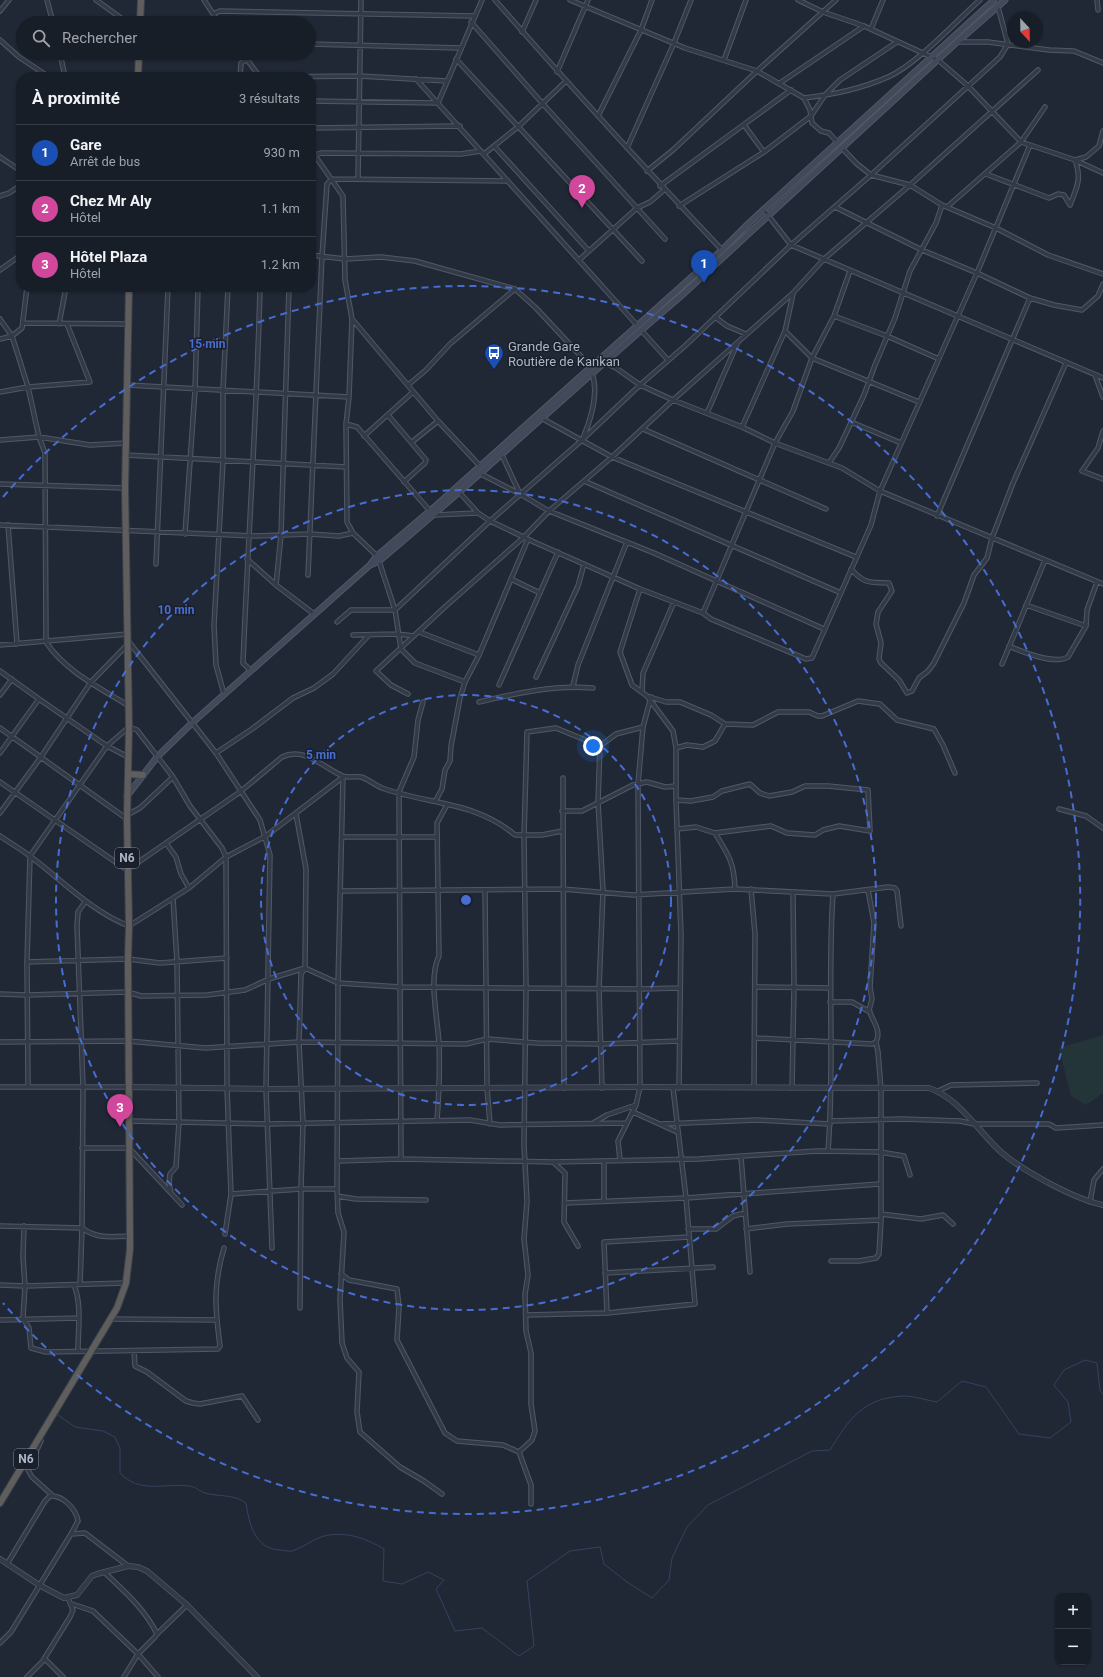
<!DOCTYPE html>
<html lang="fr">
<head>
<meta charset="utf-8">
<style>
  :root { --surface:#181e28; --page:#252b34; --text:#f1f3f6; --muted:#9fa2a8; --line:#363c45; --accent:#80a7f6 }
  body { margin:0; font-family:Roboto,sans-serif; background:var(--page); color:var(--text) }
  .controls { position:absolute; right:12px; bottom:12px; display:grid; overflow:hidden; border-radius:8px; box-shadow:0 1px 3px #0004 }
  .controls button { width:36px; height:36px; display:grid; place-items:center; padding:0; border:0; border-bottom:1px solid var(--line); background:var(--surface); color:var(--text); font:20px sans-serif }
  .compass { position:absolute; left:1007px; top:12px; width:36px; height:36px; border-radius:50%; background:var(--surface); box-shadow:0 1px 3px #0004; rotate:158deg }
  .you { position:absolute; left:593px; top:746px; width:14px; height:14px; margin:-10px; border:3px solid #fff; border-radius:50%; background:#1a73e8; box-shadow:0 0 0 6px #1a73e833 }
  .badge { display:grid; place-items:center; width:26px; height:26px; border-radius:50%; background:var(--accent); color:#fff; font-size:13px; font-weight:700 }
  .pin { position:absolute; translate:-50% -33px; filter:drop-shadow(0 1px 2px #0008) }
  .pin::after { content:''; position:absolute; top:21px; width:14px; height:12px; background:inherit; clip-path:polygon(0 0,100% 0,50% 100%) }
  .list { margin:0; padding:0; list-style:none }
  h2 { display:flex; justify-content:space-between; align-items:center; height:52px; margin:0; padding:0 16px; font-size:17px }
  h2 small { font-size:13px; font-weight:400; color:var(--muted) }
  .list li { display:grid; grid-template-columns:26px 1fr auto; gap:12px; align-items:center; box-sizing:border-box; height:56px; padding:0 16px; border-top:1px solid var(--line) }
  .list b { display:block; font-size:15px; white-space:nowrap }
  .list p { margin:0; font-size:13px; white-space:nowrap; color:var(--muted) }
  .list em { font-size:13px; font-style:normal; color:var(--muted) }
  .icon { flex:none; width:22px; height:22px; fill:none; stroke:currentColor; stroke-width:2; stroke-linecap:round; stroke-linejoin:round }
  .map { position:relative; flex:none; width:1103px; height:1677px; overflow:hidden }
  .search { position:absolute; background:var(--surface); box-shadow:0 1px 3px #0004; left:16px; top:16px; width:300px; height:44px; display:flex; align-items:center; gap:10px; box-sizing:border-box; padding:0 14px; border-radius:22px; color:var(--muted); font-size:15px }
  .panel { position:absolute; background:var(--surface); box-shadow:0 1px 3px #0004; left:16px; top:72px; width:300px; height:220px; border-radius:16px }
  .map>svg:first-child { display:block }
  .green { fill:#233538 }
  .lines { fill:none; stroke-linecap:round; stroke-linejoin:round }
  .stream { stroke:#33435e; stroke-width:1 }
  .minor-casing { stroke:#515865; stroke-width:5.5 }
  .tertiary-casing { stroke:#515865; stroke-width:6 }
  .secondary-casing { stroke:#515865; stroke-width:7 }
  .trunk-casing { stroke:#3b424e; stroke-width:8 }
  .minor { stroke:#333a47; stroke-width:3.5 }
  .tertiary { stroke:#333a47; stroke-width:4.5 }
  .secondary { stroke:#41495a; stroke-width:5 }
  .trunk { stroke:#5f5e5c; stroke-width:6 }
  .ring { fill:none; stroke:#486dd2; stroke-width:2; stroke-dasharray:7 5 }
  .labels { text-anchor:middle; stroke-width:3; stroke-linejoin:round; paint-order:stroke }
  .shield { fill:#191f2b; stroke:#818896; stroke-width:1 }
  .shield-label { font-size:12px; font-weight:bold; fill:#adb5c4 }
  .poi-label { font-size:13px; fill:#adb5c4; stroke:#191f2b; text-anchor:start }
  .centre { fill:#486dd2; stroke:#191f2b; stroke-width:2 }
  .ring-label { font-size:12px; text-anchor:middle; font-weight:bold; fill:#486dd2; stroke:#191f2b; stroke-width:3; stroke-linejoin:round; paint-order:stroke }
</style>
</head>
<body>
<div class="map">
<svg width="1103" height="1677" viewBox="0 0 1103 1677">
  <rect width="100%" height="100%" fill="#202836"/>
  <path class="green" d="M1103,1035V1093L1086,1105L1071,1096L1059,1048Z"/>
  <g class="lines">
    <path class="stream" d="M58,1415L75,1427L103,1431L115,1437L120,1448V1473C140,1494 163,1483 189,1486C195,1486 200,1492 205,1493C220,1497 234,1494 246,1503C249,1524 255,1549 280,1550C283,1550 289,1552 292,1551C305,1547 315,1537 329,1535C349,1532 367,1539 384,1549L383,1581L402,1584L428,1572L444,1580L436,1589L455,1631L482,1628L519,1656L534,1646L527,1581L570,1551L600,1547L604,1564L627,1582L652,1598L669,1580L672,1558L687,1527L708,1505L812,1451L830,1450C849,1419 863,1398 903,1396C914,1396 926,1400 937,1402L962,1381L986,1387L1019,1434L1050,1438L1071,1422L1068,1402L1054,1385L1064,1370L1085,1360L1097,1363L1100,1391L1103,1394"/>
    <g class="minor-casing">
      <path id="minor" d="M47,0L53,23
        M96,0L128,23
        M204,0L219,23
        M495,0C569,85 645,168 722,250
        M570,0L685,48L757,71L804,98L810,110L812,123L821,131L829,133L838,143
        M798,0L823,12L864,26L938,60L967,85L1021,142L1075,160L1086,157L1099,146L1103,131
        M1097,0L1098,10
        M0,11L9,0
        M213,14L220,11L474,16
        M471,22L543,104L665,239
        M871,29L883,0
        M522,32L536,0
        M0,40L19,57L49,77
        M957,42H988L1049,50L1074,51L1103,63
        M309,44L460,48
        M60,53L65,77
        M242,53L260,77
        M456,59L642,261
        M724,60L746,0
        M557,72L588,0
        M240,77L241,63L246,60
        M267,77L359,76L447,81
        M416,79L637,325
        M780,83L864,26
        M804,98C831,95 863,88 888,77C917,64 955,22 980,0
        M311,101L438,103L482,0
        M598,116L641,30L652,0
        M744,125L764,152
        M311,128L460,126
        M494,146L589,251
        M627,148L674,43L691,0
        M842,148L856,163L871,175L910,185L942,205L996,228L1048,255L1103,274
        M311,150L343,196L345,280L352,319L349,397L346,424L347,522L353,533L377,556L379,561L395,610L401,649L415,663L465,682
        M484,154L519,126L565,82
        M315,155L321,153L461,154L481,151
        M0,157L21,171
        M1075,160L1103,173
        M647,171L673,150L757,71L836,0
        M986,174L1049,198L1058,194L1064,195L1070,205
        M358,179L361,0
        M660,186L791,90
        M0,196L9,193L21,185
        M1070,205C1077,187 1082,179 1075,160
        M679,206L764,152L811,116L825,95L840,80L897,42
        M835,207L922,250L977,273L1030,298L1054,305L1082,310L1098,296L1103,284
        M947,207L1021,142L1045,107
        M764,210L791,245L1103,378
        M311,255L345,259L381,257L415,261L515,289L536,308L591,367
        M579,260L637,208L650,202L664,190
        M0,270L21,255
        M834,316L887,336L939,359
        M715,317L727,326L746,334
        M0,319L12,336L28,387L39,437L45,453L46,642C65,671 100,688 129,706
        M352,319L438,421L480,466
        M23,323L128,324
        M59,324L66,287
        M641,330L668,360
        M785,331L812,358L919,402
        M0,339L12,336L22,328L27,287
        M599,360L616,368L640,385L673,400L742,427L775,443L842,468L880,491L1103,584
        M1095,375L1103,397
        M127,385L349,397
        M408,385L426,370L450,344L515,289
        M0,392L28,387L90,382L67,324
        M707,413L737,344
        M388,415L426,460L425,463L404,482
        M543,419L612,457L856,557
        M851,422L901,443
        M346,424L357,427L430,511
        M742,427L785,331L793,294
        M643,429L826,509
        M1103,431L1098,448L1082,471L1103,479
        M364,436L413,392
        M583,438C591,419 599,393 592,373
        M0,440L39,437L90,445L126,443
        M412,442L438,421
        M126,455L346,467
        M502,455L520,494
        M829,463L839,448L864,395L875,365L895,318L910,271L936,223L942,205
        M481,474L520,494L549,511L654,553L824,629
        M584,481L841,593
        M0,484L125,488
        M460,493L478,513L490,521L534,542L640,589L620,652L632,685L647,696L673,731L676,748V800L681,935L679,1088
        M435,515L477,513
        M937,516L1030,298
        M0,525L255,536L310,534L339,536L353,533
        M8,525L17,644
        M185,534L195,390L198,287
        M247,559L276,585L314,614
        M156,564L168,287
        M851,569C865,585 871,582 889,583L892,591L878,612L876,624L881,643L879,659L881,663L899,680L907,693L912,691L919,678L928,671L934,663L964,603L974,575L987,558L992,538L1013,483L1066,363
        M308,575L322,256L327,184L332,179L508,181
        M511,579L540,593
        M276,585L281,535L289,287
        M640,589L703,613L711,619L806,659L812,658L871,525L880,491L977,273L1030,145
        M1026,605L1086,626
        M703,613L775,443L793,411L812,358L834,316L850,271
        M337,622L351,610H395L490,521L581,441L640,385L686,345L791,245L871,175L1000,57L1008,44L998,7
        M419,632L479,655L528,539
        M353,635L398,634L414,636
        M129,642L216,753L260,820L270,855L266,1089L272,1248
        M0,645L128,634
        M1009,646C1022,652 1055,665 1068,657L1086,626L1087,610L1097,582
        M1002,664L1045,560
        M250,670L243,663C248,538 257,413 260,287
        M0,671L39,699
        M536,677L578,586L584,564
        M499,685L558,552
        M573,686L578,665L627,542
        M642,692L643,673L674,602
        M224,694L216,665L214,626L223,461V390L228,287
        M408,694L391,685L376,671L446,606L524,537L549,511L612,457L673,400L793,293L824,259L910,185L1038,70
        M0,695L12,679
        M650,697L666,702H680L711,715L725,724L753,725L778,712H809L818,716H822L858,701L880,704L897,720L934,729L943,745L955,773
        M479,702C517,693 554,685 593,688
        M0,728L127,819
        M600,746L598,802L603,891L599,989L602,1088
        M676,748L687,745L703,747L715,741L725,724
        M0,753L39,699L107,746L128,757
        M216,753L252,729L293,698L314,688L333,674L369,635
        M343,777L338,983L337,1189L338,1213L344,1232L340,1300L342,1343L347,1358L359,1372L357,1412L360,1432L400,1467L424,1481L442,1494
        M563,778L564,1088
        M0,782L127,870L240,792L282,757C305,746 323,768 343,776C348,778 355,776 361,777C368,779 375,785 382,788C429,805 475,801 515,835H542L562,831
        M436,800L442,789L445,770L450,761L451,746L460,698L465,682L479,655
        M676,800L691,801L713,797L722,791L750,784L760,793L769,796L792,792L805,786H828L868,790L870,831L839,826L823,830L815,835L787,833L771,826L715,833L696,827L677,829
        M1059,809L1086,816L1103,828
        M562,811H582L633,785L647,782L665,787L676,786
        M0,813L41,757L91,682L127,645
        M296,814L306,869L305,968L301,974L299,1042L303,1123L301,1189L300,1308
        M127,815L140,808L173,777
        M715,833C729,856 734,862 735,889
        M0,836C10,843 21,849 31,857C63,881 91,911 129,926L189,888L226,857L266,836L343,777
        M343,837H437
        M166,843L176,857L181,874L189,888
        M751,889L755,934L754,1087
        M485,890L487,1088L490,1124
        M341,891L562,889L633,895L735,889L833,894L888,887L895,888L897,891L901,926
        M173,898L177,962L179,1122L176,1167L170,1174L169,1183L171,1193L182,1205
        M27,962L28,1087
        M755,987L831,988
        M0,994L27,995L128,992L141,996L207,995L245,990L269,979L305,968L338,983L401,987L640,989L680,988
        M830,1002H852L870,1012
        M755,1038L872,1044L876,1042C882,1031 872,1020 869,1010L872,999L870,987L874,923L868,890
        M0,1042L128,1041L205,1048L299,1042L466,1044L487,1039L537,1043L601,1044L679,1041
        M0,1087H128
        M792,1088L794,987L793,892
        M938,1091L951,1085L1037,1083
        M633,1112L677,1132
        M437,1120C439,1095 440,1070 439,1044C438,1020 428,978 439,956L437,823L447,805
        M129,1121L267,1124L470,1120L500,1125L627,1123
        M831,1121L902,1119L960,1121L974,1124H1049L1056,1128L1103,1125
        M595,1122L607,1115L636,1105
        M661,1124L757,1120L830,1124
        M82,1148H129L171,1193
        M828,1151C835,1066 827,979 833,894
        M741,1157L750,1272
        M401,1159L399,792L414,757L418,720L423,702
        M620,1160L618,1141L636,1105L640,1087L638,784L643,727L651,697
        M337,1161L401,1159L553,1162L565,1173L564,1222L578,1246
        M553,1162L699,1159L817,1151L880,1152L904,1156L910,1175
        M231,1194L301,1189H337
        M337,1196L356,1199L426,1200
        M604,1201V1162
        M1090,1202L1094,1180L1103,1169
        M565,1203L686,1198L880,1184
        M881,1214L921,1219L943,1215L953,1224
        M0,1226L82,1228C97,1239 112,1237 130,1236
        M24,1226L23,1257L25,1286L23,1318L29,1328L31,1348L46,1352L218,1349L220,1346C215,1308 213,1285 224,1248
        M688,1229H716L733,1216L745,1213
        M746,1229L787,1224L881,1220
        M225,1234L231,1194L227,1088L226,857L222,848L190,806L173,777L137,730L129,727L107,746L30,856L27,962L128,959L160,963L227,958
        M831,1261H859L876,1258L879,1254L881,1220V1089L878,1052L876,1042
        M605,1273L713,1267
        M341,1274L349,1280L397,1289L399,1307L397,1340L445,1433L457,1441L503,1445L519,1452L531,1485V1504
        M0,1285L25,1286L126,1283
        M74,1285C82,1304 78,1329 78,1350
        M80,1285L82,1228L83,1087L77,926L78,912L85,902
        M607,1313L604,1242L689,1237
        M526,1315L607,1313L695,1304L686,1198L673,1088
        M110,1319L217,1320
        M0,1320L78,1318
        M134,1351L135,1366L147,1372L186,1401L193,1403L200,1404L242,1396L258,1420
        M41,1441L28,1470L32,1477L52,1495
        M519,1452L532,1440L535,1431L531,1404V1353L526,1331L525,1294L528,1275L524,1239L527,1201L524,1145L526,988L524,837L527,732L556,728L600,746L616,734L643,727
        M71,1534L85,1533L128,1566
        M104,1572C124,1591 145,1609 157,1634L155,1637L138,1654L158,1677
        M72,1604L93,1611L138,1654L124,1677
        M157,1634L187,1605
        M0,1643L11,1632L71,1534L78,1521C76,1509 63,1495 50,1496L45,1501L7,1564
        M44,1659L70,1617L73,1610L68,1598
        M27,1677L45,1659L63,1677"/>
    </g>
    <g class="tertiary-casing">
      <path id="tertiary" d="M128,1087L266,1089L640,1087L929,1088C959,1098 978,1131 1001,1152C1023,1171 1074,1199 1103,1205
        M0,1559L39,1585L64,1598L77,1595L92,1576L97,1574L128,1566L138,1567L147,1571L187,1605L257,1677"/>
    </g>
    <g class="secondary-casing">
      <path id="secondary" d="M370,565L379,561C482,475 579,382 681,296L957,42L1005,0
        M127,796L157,757L192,723L370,565L377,556L430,511L722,250L749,223L994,0"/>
    </g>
    <g class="trunk-casing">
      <path id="trunk" d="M140,23L141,0
        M138,77L139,53
        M128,774L143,775
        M0,1503L117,1308L126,1283L130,1249L128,959L129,926L127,819L129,727L125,488L129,287"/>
    </g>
    <use href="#minor" class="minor"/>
    <use href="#tertiary" class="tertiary"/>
    <use href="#secondary" class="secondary"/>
    <use href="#trunk" class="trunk"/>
  </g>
  <g class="ring">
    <circle cx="466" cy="900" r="205"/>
    <circle cx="466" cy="900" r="410"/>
    <path d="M3 497A614 614 0 1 1 3 1303"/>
  </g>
  <defs>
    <g id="bus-pin" transform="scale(1)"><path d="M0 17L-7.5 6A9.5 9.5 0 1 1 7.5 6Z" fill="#1a4fb4" stroke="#191f2b"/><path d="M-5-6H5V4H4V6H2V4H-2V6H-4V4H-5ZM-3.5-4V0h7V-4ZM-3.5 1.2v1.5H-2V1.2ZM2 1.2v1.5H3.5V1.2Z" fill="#fff"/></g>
  </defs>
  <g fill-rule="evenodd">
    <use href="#bus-pin" x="494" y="353"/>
  </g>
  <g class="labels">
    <g class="shield">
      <rect x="115" y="848" width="24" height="20" rx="3"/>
      <rect x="14" y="1449" width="24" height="20" rx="3"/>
    </g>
    <g class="shield-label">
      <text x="127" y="862">N6</text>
      <text x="26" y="1463">N6</text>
    </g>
    <g class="poi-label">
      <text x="508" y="351">Grande Gare<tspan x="508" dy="15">Routière de Kankan</tspan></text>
    </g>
  </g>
  <circle cx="466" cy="900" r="6" class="centre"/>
  <g class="ring-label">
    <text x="207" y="348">15 min</text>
    <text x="176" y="614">10 min</text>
    <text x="321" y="759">5 min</text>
  </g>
</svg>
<div class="controls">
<button>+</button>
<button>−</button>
</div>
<svg class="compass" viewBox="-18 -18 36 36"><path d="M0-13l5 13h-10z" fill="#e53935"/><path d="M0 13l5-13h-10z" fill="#9fa2a8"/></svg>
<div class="you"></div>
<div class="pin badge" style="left:704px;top:283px;background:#1a4fb4">1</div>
<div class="pin badge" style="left:582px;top:208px;background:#d1479c">2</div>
<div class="pin badge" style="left:120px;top:1127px;background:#d1479c">3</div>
<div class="search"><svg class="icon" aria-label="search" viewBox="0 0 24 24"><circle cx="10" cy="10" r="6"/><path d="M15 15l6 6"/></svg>Rechercher</div>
<section class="panel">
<h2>À proximité<small>3 résultats</small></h2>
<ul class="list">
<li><span class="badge" style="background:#1a4fb4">1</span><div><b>Gare</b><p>Arrêt de bus</p></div><em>930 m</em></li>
<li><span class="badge" style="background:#d1479c">2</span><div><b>Chez Mr Aly</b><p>Hôtel</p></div><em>1.1 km</em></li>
<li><span class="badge" style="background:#d1479c">3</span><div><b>Hôtel Plaza</b><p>Hôtel</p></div><em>1.2 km</em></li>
</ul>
</section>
</div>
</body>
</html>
